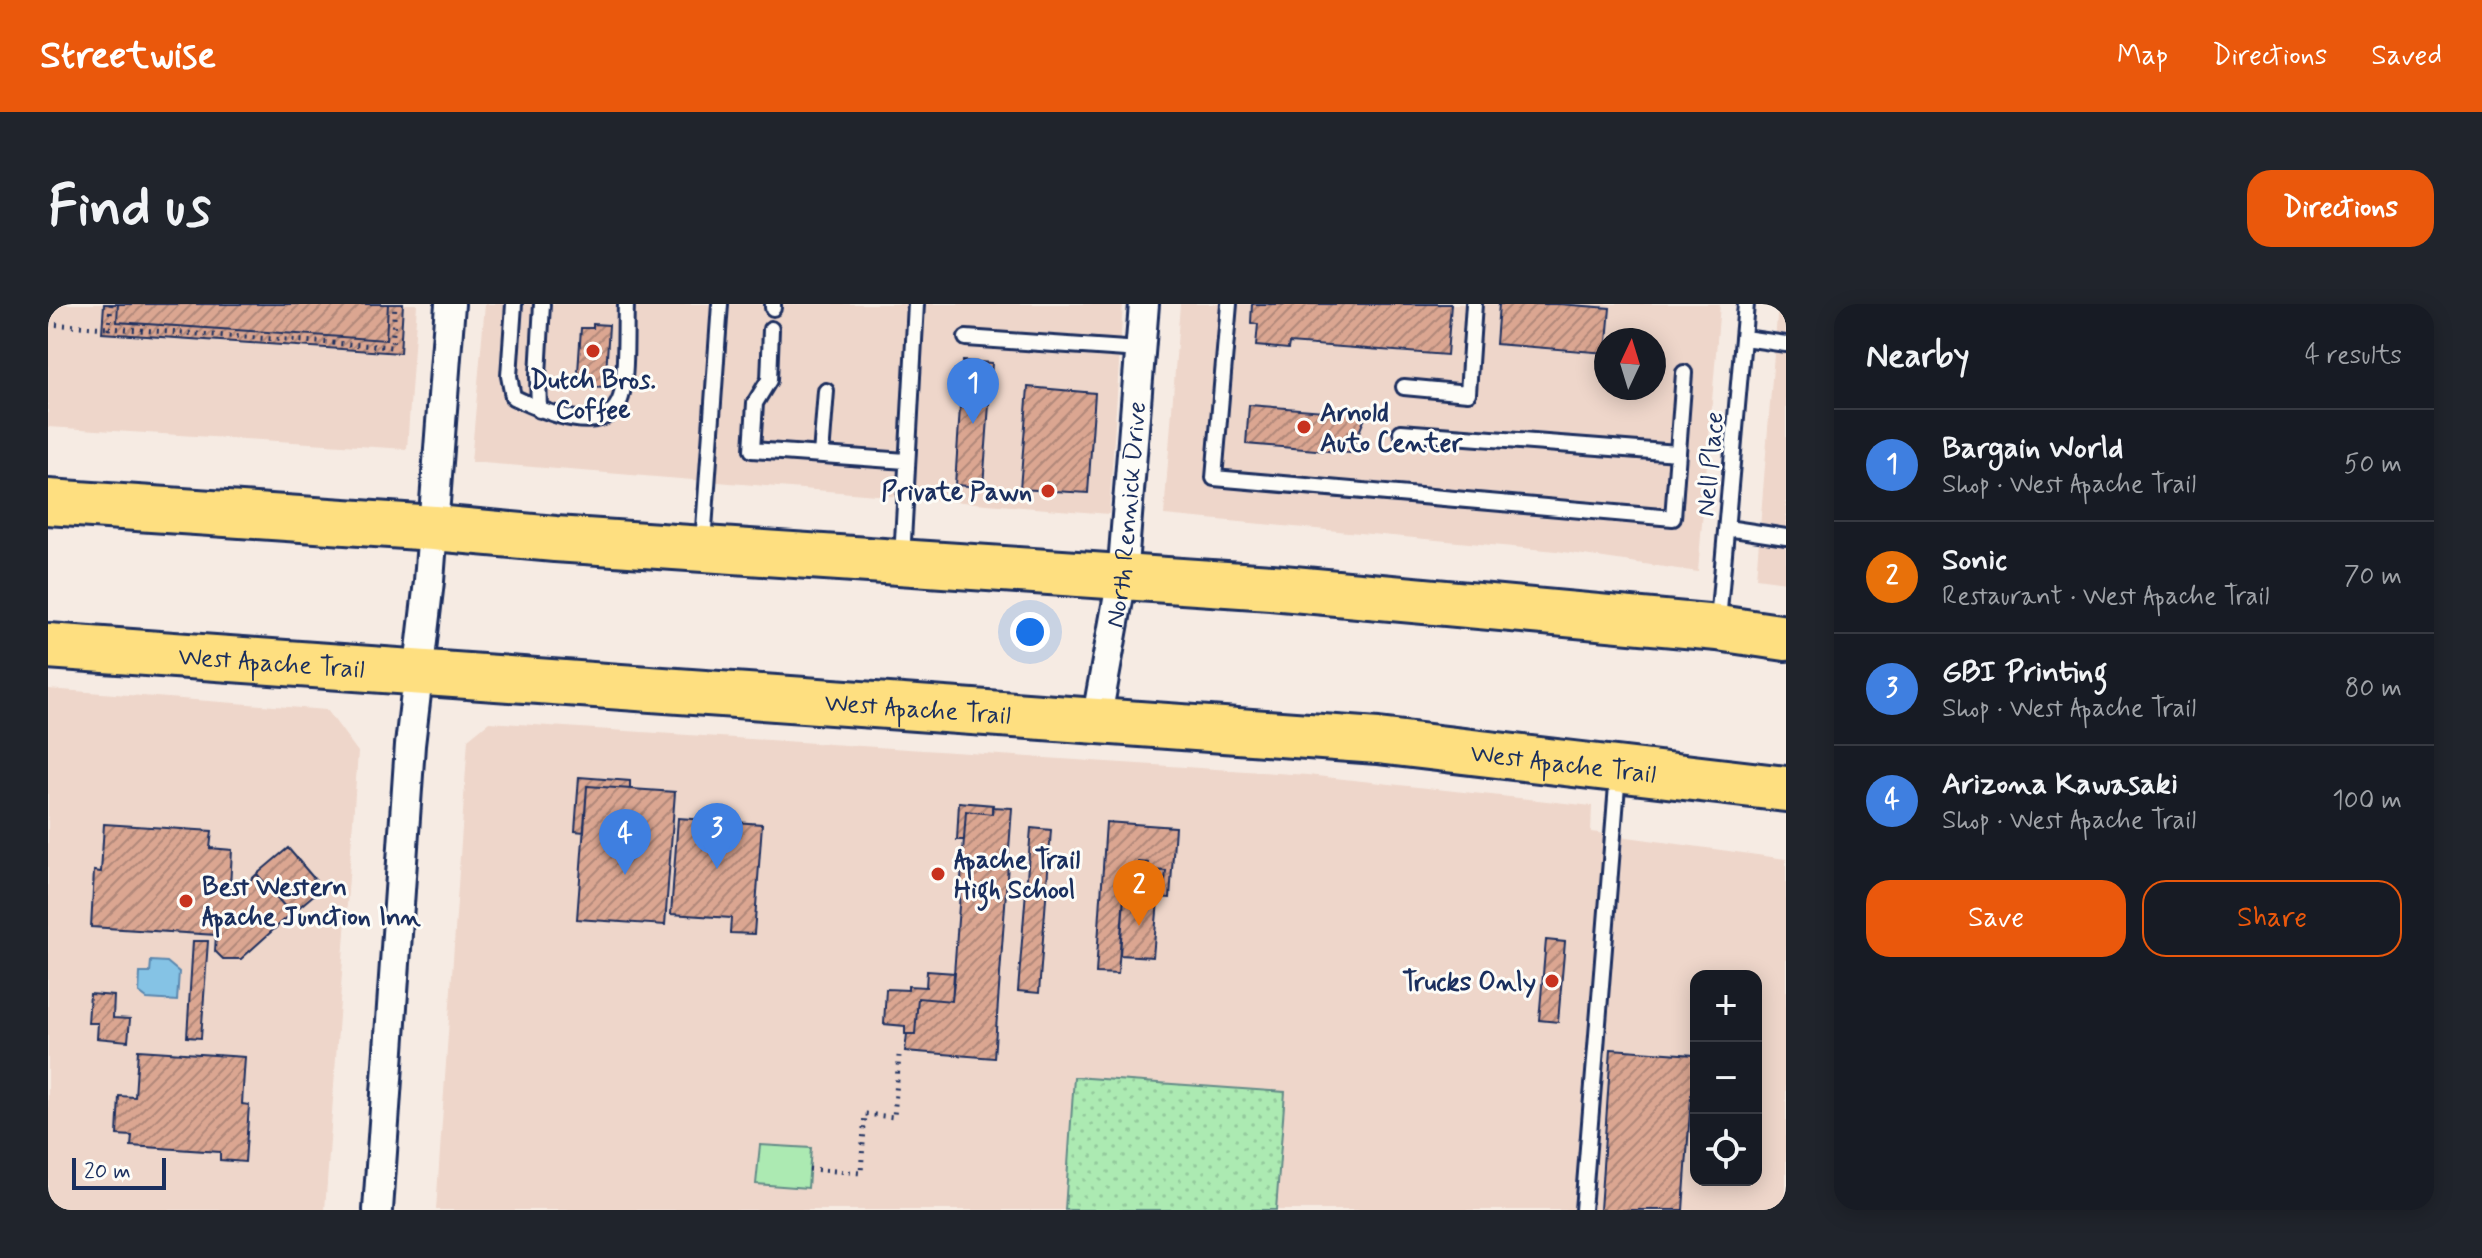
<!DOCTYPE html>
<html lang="en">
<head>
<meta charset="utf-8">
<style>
  :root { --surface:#171b24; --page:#20242c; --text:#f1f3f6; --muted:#9ea1a6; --line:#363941; --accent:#ea580c }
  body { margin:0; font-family:Mynerve,sans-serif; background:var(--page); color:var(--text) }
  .controls { position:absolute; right:24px; bottom:24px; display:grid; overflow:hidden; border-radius:16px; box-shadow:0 4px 20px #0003 }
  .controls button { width:72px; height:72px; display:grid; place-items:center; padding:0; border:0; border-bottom:2px solid var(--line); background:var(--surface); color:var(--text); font:40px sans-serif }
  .compass { position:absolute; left:1546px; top:24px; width:72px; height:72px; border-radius:50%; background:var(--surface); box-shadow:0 4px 20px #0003; rotate:4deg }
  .scale { position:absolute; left:24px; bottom:20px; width:94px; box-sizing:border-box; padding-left:8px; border:4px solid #1b2f5e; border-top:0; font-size:22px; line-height:28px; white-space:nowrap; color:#1b2f5e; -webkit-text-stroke:6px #fdfcf7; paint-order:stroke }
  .you { position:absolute; left:982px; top:328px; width:28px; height:28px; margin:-20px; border:6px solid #fff; border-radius:50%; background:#1a73e8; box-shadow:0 0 0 12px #1a73e833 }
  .badge { display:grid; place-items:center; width:52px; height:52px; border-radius:50%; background:var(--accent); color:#fff; font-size:26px; font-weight:700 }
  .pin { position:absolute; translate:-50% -66px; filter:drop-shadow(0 2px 4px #0008) }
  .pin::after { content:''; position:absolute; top:42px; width:28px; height:24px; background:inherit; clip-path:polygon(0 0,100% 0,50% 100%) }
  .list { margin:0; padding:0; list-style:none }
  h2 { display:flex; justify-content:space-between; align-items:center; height:104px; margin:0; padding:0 32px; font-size:34px }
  h2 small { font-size:26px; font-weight:400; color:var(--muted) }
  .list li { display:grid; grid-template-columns:52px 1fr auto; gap:24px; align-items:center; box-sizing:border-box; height:112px; padding:0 32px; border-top:2px solid var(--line) }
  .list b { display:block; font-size:30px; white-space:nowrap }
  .list p { margin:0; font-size:26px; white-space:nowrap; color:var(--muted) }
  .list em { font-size:26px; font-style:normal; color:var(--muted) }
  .actions { display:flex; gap:16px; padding:24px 32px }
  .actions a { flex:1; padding:18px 0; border:2px solid var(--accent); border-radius:24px; text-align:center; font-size:28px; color:var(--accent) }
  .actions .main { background:var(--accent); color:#fff }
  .icon { flex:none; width:44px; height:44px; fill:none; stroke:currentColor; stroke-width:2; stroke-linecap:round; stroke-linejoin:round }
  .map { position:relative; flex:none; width:1738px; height:906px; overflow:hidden; border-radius:24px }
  header { display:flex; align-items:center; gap:48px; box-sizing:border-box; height:112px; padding:0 40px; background:var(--accent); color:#fff }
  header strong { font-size:38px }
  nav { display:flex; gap:44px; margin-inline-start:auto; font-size:28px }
  .intro { display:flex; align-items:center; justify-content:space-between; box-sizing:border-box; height:192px; padding:0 48px }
  h1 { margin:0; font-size:56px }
  .button { padding:20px 36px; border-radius:24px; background:var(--accent); color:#fff; font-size:28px; font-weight:700 }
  main { display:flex; gap:48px; padding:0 48px }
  aside { flex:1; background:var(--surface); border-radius:24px; box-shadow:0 4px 20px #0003 }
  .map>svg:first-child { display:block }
  .built { fill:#eed6ca; fill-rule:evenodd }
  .grass { fill:url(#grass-dots); stroke:#648c88; stroke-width:2 }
  .pitch { fill:#aceab2; stroke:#648c88; stroke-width:2 }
  .water { fill:#85c3e5; stroke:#5b88af; stroke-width:2 }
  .building { fill:url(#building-hatch); stroke:#1b2f5e; stroke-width:2 }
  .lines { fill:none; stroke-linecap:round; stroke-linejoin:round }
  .service-casing { stroke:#1b2f5e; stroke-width:20 }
  .minor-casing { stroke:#1b2f5e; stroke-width:34 }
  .primary-casing { stroke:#1b2f5e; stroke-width:50 }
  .path { stroke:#1b2f5e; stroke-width:5; stroke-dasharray:2 6; stroke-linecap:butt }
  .service { stroke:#fdfcf7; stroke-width:14 }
  .minor { stroke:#fdfcf7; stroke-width:28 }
  .primary { stroke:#fedf80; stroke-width:44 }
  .poi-dot { fill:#c8321e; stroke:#fdfcf7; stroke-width:3 }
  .labels { text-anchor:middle; stroke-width:6; stroke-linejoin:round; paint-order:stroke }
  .poi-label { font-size:26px; font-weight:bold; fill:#1b2f5e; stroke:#fdfcf7; text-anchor:start }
  .street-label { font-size:26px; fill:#1b2f5e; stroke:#fdfcf7 }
</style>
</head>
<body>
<header>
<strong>Streetwise</strong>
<nav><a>Map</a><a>Directions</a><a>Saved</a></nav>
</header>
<div class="intro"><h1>Find us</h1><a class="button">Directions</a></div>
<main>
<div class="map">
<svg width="1738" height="906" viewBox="0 0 1738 906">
  <defs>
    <pattern id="grass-dots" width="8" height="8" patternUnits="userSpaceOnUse" patternTransform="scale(2)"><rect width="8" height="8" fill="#aceab2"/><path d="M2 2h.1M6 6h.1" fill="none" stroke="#93c99c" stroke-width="1.8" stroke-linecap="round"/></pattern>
    <pattern id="building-hatch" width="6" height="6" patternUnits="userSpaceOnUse" patternTransform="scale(2)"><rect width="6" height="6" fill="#dba691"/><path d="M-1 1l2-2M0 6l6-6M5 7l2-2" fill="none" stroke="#b1887a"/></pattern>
  </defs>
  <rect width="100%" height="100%" fill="#f6ebe3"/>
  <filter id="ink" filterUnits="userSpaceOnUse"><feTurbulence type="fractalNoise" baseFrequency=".0125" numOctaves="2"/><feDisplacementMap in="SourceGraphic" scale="16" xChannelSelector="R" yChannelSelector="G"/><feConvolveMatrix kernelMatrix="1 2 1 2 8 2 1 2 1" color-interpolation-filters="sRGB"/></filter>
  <g filter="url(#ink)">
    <path class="built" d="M0,0H369L359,145L0,123Z
      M437,0H1075L1061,210L423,158Z
      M1132,0H1672L1650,268L1509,247L1116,211ZM1558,36H1606V84H1558Z
      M1730,0H1738V278L1708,274Z
      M0,385L279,406L310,448L277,906H0Z
      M441,418L1259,471L1544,502L1543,528L1738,555V906H1228L1237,788L1026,773L1017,906H388L420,435ZM1648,672H1708V876H1648Z"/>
    <path class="grass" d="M1026,773L1237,788L1228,906H1017Z"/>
    <path class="pitch" d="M712,841L763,844L760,884L708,880Z"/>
    <path class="water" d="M103,657L119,658L131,668L129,697L99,695L91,689L92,669H102Z"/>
    <path class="building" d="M56,0H70L69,18L338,36L340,0H355L352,49L54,29Z
      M70,0H340L338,36L69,18Z
      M1204,0H1403L1399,51L1241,39L1240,45L1208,42L1210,20L1203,19Z
      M1451,0H1511L1562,4L1558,49L1448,40Z
      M545,20L561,21L558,70H565L564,84L529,83L533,24H545Z
      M915,57L944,59L935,183L907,181Z
      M980,83L1047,89L1040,189L972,185Z
      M1201,101L1276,107V104L1320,107L1302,149L1198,140Z
      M531,473L582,477V485L539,482L536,528L527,527Z
      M539,482L627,488L617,621L529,615Z
      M911,498L945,501L944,510L918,507L916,536H909Z
      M944,503L964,504L946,754L857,747L859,730H867L870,694L904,697L918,507L944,510Z
      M630,514L714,520L706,630L682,629L683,614L623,610Z
      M1058,518L1127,523L1122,594L1111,593V585L1116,586L1118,567L1100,566L1101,559L1090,558L1089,566L1078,565L1070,670L1048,669Z
      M56,520L164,527L162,544L184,546L182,584H194L209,570L243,610L193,655H175L167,647L168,631L43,623L46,567L53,568Z
      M983,524L1003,526L991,689L970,687Z
      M240,544L274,584L243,610L209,570Z
      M1090,558L1101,559L1100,566L1118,567L1116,586L1111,585L1105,653L1072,651L1078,565L1089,566Z
      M1498,636L1517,638L1510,718L1491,716Z
      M145,637H160L153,734L139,733Z
      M879,667L907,669L904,697L870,694L867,730H857V722L836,720L838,685L860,686V682L878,683Z
      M42,690L66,692L65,714L82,715L80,737L49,734L50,719H40Z
      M1563,745L1646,751L1635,906H1552Z
      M90,746L197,753L194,800L201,801L197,858L172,856V848L83,842L84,832L69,831L71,792L87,793Z"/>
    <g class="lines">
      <g class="service-casing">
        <path id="service" d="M466,0L461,72L465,93C492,106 560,137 573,93C579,72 577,24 578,0
          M1181,0L1166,174L1625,214L1636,69
          M725,4V0
          M723,25L721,76L707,99L704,146L858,157
          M918,34L1092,46
          M1696,34L1738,40
          M1356,83L1420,89L1426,0
          M491,106L490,71L494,0
          M1353,128L1630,149
          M773,151L778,87
          M1679,224L1738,233
          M655,239L672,0
          M854,255L868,0
          M1670,318L1698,0
          M1535,906L1570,469"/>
      </g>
      <g class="minor-casing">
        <g id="minor">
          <path id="s1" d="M1048,418L1074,274L1096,0"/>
          <path d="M330,906L362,441L381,277L402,0"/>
        </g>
      </g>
      <g class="primary-casing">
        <g id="primary">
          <path d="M0,198L386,224L507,235L1223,283L1670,324L1738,334"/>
          <path id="s2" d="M0,342L1330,437L1738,485"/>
        </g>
      </g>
      <path class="path" d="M63,0L61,24L344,43L347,0
        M0,20L61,24
        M761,865L813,869L817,810L846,813L851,752"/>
      <use href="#service" class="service"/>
      <use href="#minor" class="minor"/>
      <use href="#primary" class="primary"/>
    </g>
  </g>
  <g class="poi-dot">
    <circle cx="545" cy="47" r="8"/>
    <circle cx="1256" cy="123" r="8"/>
    <circle cx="1000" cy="187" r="8"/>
    <circle cx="890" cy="570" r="8"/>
    <circle cx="138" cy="597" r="8"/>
    <circle cx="1504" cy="677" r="8"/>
  </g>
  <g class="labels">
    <g class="poi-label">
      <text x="545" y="84" text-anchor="middle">Dutch Bros.<tspan x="545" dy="30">Coffee</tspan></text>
      <text x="1272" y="117">Arnold<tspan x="1272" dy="30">Auto Center</tspan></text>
      <text x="984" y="196" text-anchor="end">Private Pawn</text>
      <text x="906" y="564">Apache Trail<tspan x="906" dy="30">High School</tspan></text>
      <text x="154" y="591">Best Western<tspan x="154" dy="30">Apache Junction Inn</tspan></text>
      <text x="1488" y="686" text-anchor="end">Trucks Only</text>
    </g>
    <g class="street-label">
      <text transform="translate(1661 160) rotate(-85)" y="9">Nell Place</text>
      <text dy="9" stroke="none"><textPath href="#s1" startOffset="210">North Rennick Drive</textPath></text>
      <text dy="9" stroke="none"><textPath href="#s2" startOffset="224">West Apache Trail</textPath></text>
      <text dy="9" stroke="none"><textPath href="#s2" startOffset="872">West Apache Trail</textPath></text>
      <text dy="9" stroke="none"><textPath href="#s2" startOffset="1520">West Apache Trail</textPath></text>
    </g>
  </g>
</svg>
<div class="controls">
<button>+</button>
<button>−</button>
<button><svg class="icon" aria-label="locate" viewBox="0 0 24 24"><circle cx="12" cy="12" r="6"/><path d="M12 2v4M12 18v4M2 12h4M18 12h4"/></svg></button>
</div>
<svg class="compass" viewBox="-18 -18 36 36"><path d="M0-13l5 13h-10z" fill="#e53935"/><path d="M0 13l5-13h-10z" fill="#9ea1a6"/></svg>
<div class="scale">20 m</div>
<div class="you"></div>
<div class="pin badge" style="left:925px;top:120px;background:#3f7fe0">1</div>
<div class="pin badge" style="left:1091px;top:622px;background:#e8710a">2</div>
<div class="pin badge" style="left:669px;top:565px;background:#3f7fe0">3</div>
<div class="pin badge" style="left:577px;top:571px;background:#3f7fe0">4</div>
</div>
<aside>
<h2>Nearby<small>4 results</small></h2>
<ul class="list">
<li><span class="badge" style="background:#3f7fe0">1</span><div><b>Bargain World</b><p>Shop · West Apache Trail</p></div><em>50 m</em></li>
<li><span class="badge" style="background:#e8710a">2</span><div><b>Sonic</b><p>Restaurant · West Apache Trail</p></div><em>70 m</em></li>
<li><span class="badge" style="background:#3f7fe0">3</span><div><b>GBI Printing</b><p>Shop · West Apache Trail</p></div><em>80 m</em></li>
<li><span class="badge" style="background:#3f7fe0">4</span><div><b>Arizona Kawasaki</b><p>Shop · West Apache Trail</p></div><em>100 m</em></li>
</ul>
<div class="actions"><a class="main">Save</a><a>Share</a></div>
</aside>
</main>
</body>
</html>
